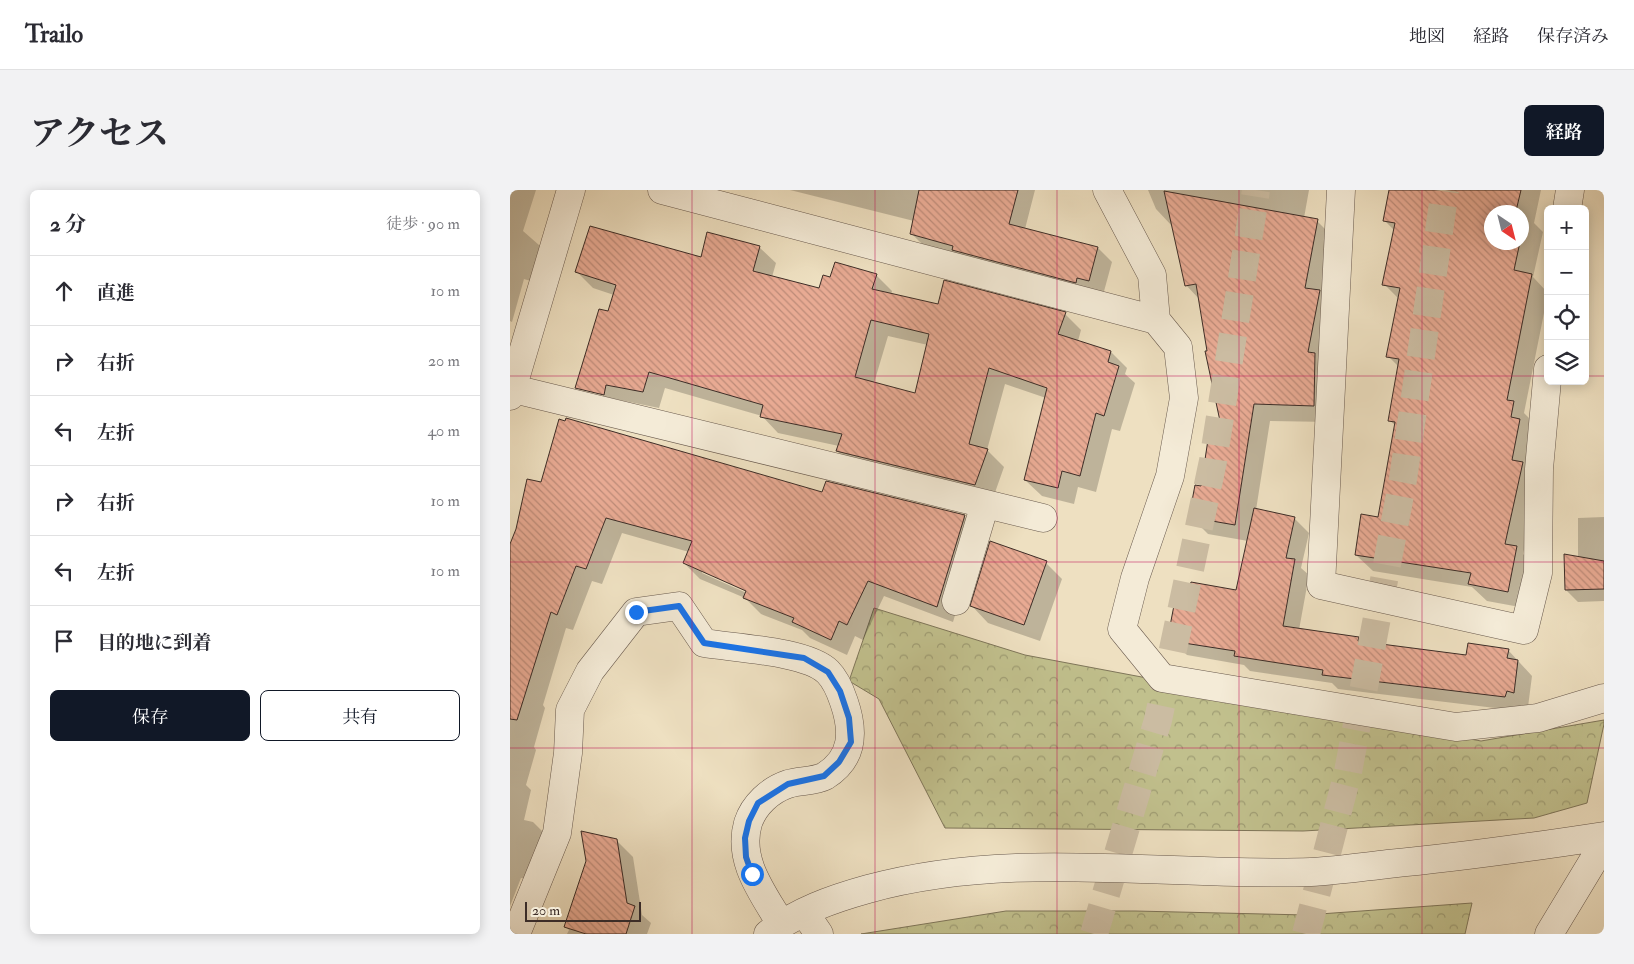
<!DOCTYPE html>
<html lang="ja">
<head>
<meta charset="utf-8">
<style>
  :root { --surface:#fff; --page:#f2f2f3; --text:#2b2b33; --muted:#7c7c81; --line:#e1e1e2; --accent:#111827 }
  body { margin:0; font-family:"IM FELL Double Pica","Noto Serif JP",serif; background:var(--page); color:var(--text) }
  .controls { position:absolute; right:15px; top:15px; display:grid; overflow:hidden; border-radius:8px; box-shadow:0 2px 12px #0003 }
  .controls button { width:45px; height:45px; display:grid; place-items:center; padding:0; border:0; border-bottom:1px solid var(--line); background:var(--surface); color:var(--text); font:25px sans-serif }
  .compass { position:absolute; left:974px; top:15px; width:45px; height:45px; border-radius:50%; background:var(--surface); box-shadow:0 2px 12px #0003; rotate:145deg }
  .scale { position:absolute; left:15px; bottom:12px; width:116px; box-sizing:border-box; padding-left:5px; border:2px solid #3d2d27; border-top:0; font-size:14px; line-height:18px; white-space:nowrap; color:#3d2d27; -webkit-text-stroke:4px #f4ebd7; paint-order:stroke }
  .stop { position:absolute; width:15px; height:15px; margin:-11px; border:4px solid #1a73e8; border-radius:50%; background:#fff }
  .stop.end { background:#1a73e8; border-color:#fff; box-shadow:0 1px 5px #0008 }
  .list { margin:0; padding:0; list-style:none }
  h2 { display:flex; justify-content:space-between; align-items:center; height:65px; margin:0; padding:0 20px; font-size:21px }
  h2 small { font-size:16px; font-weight:400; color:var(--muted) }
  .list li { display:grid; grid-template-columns:32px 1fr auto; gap:15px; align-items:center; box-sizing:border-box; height:70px; padding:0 20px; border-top:1px solid var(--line) }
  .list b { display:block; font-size:19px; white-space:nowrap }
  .list em { font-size:16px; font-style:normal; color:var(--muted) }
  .actions { display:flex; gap:10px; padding:15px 20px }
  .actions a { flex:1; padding:11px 0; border:1px solid var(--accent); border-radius:8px; text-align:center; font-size:18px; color:var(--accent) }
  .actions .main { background:var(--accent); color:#fff }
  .icon { flex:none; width:28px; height:28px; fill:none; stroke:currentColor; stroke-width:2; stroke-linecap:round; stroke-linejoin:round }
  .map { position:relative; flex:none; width:1094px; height:744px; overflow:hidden; border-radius:8px }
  header { display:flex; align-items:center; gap:30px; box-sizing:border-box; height:70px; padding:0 25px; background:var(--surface); border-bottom:1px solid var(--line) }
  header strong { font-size:24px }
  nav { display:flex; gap:28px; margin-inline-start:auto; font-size:18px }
  .intro { display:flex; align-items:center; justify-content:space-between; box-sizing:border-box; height:120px; padding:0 30px }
  h1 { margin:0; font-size:35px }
  .button { padding:12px 22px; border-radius:8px; background:var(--accent); color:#fff; font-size:18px; font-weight:700 }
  main { display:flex; gap:30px; padding:0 30px }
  aside { flex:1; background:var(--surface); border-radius:8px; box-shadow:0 2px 12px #0003 }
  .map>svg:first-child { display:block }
  .forest { fill:url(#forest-crowns); stroke:#7f765a }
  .shadow { fill:#0003; fill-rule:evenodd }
  .building { fill:url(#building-back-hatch); stroke:#3d2d27; fill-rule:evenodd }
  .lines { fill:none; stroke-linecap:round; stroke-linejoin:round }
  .highway-tunnel { stroke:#cbbca2; stroke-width:28; stroke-dasharray:28 14; stroke-linecap:butt }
  .minor-casing { stroke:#695a4e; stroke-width:29 }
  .minor { stroke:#f4ebd7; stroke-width:28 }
  .route { stroke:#1a73e8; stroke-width:6 }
  .grid { fill:none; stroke:#c2185b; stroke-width:1; stroke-opacity:0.55 }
</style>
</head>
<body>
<header>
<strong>Trailo</strong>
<nav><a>地図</a><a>経路</a><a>保存済み</a></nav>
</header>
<div class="intro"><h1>アクセス</h1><a class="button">経路</a></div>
<main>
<aside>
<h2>2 分<small>徒歩 · 90 m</small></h2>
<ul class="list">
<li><svg class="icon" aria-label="ahead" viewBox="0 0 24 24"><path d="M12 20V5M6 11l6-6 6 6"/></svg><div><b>直進</b></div><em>10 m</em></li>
<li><svg class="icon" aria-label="right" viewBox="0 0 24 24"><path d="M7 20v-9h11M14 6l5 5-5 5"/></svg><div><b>右折</b></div><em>20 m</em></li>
<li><svg class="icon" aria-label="left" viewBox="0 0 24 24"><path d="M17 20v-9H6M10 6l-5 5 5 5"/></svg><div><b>左折</b></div><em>40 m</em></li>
<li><svg class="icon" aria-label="right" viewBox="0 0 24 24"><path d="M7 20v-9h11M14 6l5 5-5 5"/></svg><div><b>右折</b></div><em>10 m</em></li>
<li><svg class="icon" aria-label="left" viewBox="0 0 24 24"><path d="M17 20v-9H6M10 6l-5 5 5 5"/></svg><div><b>左折</b></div><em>10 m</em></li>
<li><svg class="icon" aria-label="arrive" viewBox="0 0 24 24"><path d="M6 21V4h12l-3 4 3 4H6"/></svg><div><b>目的地に到着</b></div></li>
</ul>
<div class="actions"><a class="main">保存</a><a>共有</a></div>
</aside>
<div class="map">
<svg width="1094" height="744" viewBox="0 0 1094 744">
  <defs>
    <pattern id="forest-crowns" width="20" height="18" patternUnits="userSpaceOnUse" patternTransform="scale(1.25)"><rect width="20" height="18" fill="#c1c08d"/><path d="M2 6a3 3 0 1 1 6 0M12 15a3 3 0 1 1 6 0" fill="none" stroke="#9e9c73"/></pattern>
    <pattern id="building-back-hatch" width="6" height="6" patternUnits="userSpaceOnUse" patternTransform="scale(1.25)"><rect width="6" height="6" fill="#e8aa93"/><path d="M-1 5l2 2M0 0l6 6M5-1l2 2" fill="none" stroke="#bd8b78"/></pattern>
  </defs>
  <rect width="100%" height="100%" fill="#eee0c1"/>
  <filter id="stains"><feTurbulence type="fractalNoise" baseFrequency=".004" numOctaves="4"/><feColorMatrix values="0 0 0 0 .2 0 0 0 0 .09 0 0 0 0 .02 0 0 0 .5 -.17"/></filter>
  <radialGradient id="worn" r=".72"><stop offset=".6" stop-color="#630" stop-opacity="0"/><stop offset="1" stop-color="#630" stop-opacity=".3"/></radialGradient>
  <path class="forest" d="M364,418L515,465L971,551L1094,530V534L1077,613L1024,628L793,641L435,638L369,509L339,491Z
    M962,713L955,744H351L496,721H625L796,725Z"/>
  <path class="shadow" d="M0,0H26L13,41L37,62L27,93L14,89L2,132L0,131Z
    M280,0H525L515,39L588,58L602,72L593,105L415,57L401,43L404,31Z
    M638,0H799L794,28L807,31L824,48L821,232L760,231L746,320L784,328L799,343L791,378L799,385L789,440L848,448L853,453L957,467L998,460L1022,486L1018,517L1011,515L1010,521L828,499L822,493L740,481L734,475L677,465L662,450L664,438L661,436L679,408L727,402L738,351L698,344L681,327L714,247L690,110L676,95L662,36L646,19Z
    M881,0H1031L1024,33L1033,42L1023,87L1038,103L1014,223L1020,229L1018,239L1027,247L1029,291L1013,364L1023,374L1015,418L977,411L962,397L863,381L846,365L869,328L886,236L879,230L889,177L878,166L889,109L874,94L884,40L874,30ZM982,22H1012V52H982Z
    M249,57L266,73L262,87L310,100L321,89L366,85L382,101L381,105L429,116L555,124L571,140L568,151L601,162L617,178L615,184L625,193L610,241L602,239L586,302L568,297L564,314L532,306L515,290L536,208L495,194L477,260L494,277L482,311L344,277L327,261L329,256L268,243L252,226L155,198L149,218L95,207L78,190L104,105L83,98L67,82L192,68ZM378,146L418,155L406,205L364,193Z
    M32,294L313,303L454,326L470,342L443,432L374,406L353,450L345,446L337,465L300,448L292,440L251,424L235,408L190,389L174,373L179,362L112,343L92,394L82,391L63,440L56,438L33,515L35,518L24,557L26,560L16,595L21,600L14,630L23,632L39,648L29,692L11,688L0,716V357ZM192,380L242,402L241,405L192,383Z
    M1094,327V411L1068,412L1056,400L1068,368V328Z
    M536,373L552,389L530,451L478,433L462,416Z
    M106,650L123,667L132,725L141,733L137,744H57L59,740L56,737Z"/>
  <path class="building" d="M409,0H508L499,34L588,57L579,91L567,88L566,93L442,60L443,56L400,44Z
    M879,0H1011L1006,21L1011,22H982V52H1010L1004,80L1022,84L997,210L1004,211L1001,227L1010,229L1002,270L1013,272L995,354L1007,356L998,402L958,394L961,383L845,365L851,324L868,327L885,232L878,231L889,169L876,167L890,98L872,95L885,33L873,31Z
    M654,1L808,29L795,98L810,100L798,162L805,163L804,216L744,214L725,335L679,327L685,295L691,296L699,243L713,245L695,161H697L686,94L675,96Z
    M80,36L191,67L197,42L250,56L243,81L309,98L313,85L320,87L325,72L367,84L362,99L428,114L434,90L556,122L548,144L601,161L598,172L609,176L594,226L586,223L570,286L552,281L548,298L514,290L537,198L479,178L459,254L478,259L465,295L326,261L332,244L250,227L253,215L139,182L133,202L96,195L94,205L65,198L89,119L98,121L106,95L65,82ZM361,130L419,144L405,203L345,187Z
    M56,228L312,302L316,291L455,325L427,417L358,391L337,435L329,431L321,450L282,432L284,428L233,408L236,401L173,373L182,351L96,328L76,379L66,376L47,425L41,422L7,530L0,529V354L6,339L17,289L31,292L49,229L55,231Z
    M744,318L785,327L776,368L785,369L773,436L849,447L848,451L956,465L958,453L999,459L997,468L1008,470L1004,503L997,501L995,507L812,485L813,480L724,466L725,461L661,451L663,437L660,436L666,405L678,406L681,392L726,400Z
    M480,351L537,371L514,435L460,416Z
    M1054,364L1094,371V399L1055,400Z
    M71,641L107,649L117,713L125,716L116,744H76L54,737L76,671Z"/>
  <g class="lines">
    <path class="highway-tunnel" d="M584,744L648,530L703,271L746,0
      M796,744L838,582L893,289L935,0"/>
    <g class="minor-casing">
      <path id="minor" d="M152,0L646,130
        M597,0L642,85L646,130L668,157L674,208L660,286L625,388L612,439L652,488L946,537L1028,528L1094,508
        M831,0L811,395L1014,440L1028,383L1029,279L1038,179
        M1057,19L1060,0
        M0,198L533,328
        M0,206L61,0
        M446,411L475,314
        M294,722L309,744
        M6,744L47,643L58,563L60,520L80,481L126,422L169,416L194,453C224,458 297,461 318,482C326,490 331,503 334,512C344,541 344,568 315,586C304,592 289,590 278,594C260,600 244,615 238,633C227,671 253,703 271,734
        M258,744C288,721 322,709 358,699C503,659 653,687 801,682C826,681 852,677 878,674C950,667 1022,657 1094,646
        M1039,744L1094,653"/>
    </g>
    <use href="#minor" class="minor"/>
  </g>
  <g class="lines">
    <path class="route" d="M126,422L169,416L194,453L294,468L318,482L330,501L339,528L341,552L329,572L314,586L278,594L248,613L239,631L235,648L236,667L242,684"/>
  </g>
  <path class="grid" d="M182,0V744M365,0V744M547,0V744M729,0V744M912,0V744M0,186H1038M1075,186H1094M0,372H1094M0,558H1094"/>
  <rect width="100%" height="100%" filter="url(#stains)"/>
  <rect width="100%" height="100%" fill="url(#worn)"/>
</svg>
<div class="controls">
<button>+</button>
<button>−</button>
<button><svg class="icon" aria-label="locate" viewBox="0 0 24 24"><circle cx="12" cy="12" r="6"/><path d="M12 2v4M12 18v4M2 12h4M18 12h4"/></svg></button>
<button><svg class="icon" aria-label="layers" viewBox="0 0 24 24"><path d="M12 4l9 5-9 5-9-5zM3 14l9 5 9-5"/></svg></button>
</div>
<svg class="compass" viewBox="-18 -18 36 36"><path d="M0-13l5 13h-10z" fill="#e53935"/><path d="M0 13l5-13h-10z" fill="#7c7c81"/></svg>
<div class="scale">20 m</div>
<div class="stop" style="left:242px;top:684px"></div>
<div class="stop end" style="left:126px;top:422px"></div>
</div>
</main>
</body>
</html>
